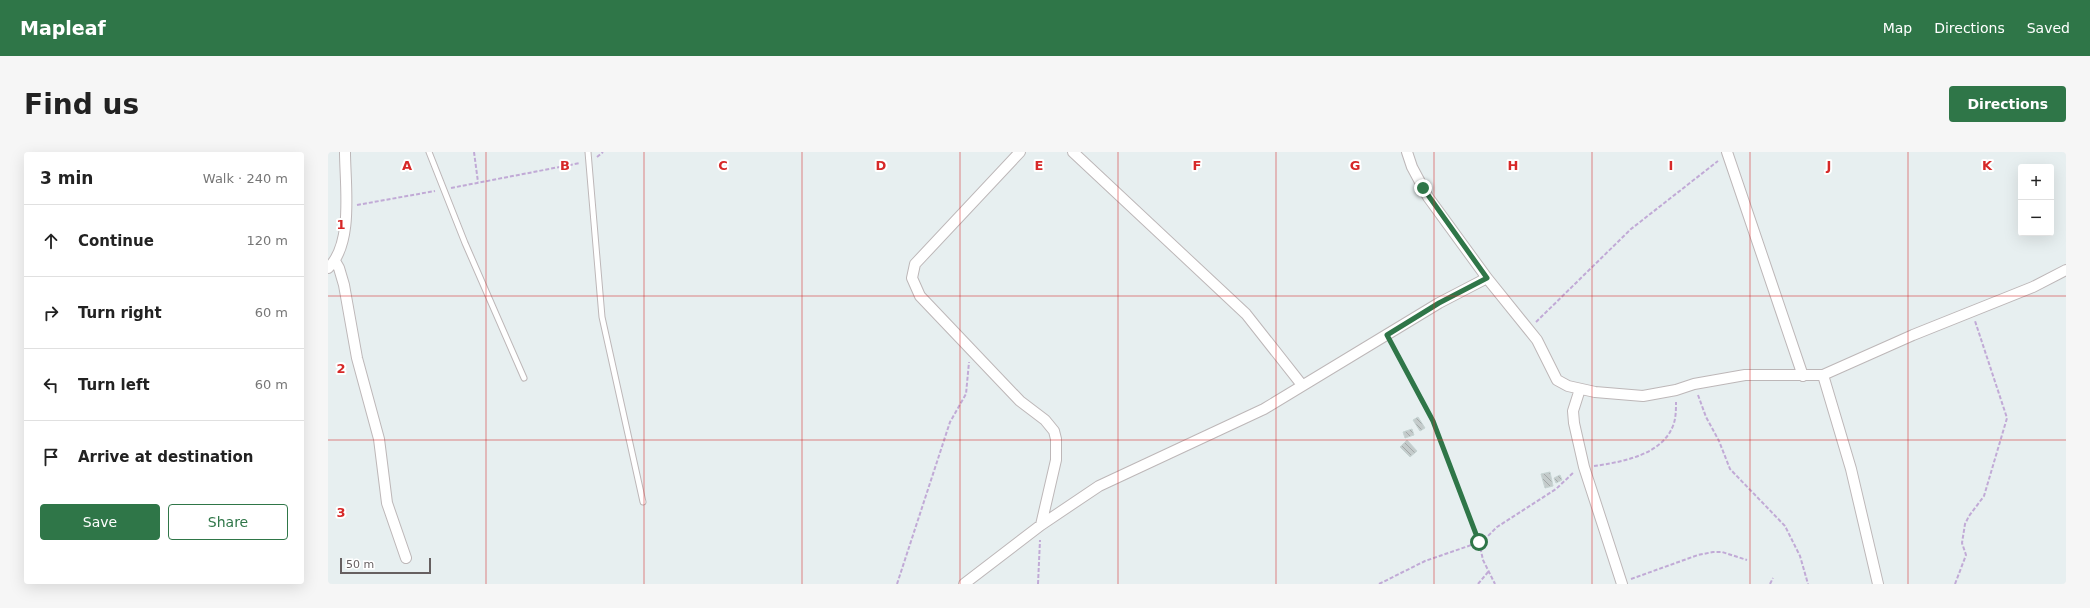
<!DOCTYPE html>
<html lang="en">
<head>
<meta charset="utf-8">
<style>
  :root { --surface:#fff; --page:#f6f6f6; --text:#222; --muted:#767676; --line:#e0e0e0; --accent:#2f7648 }
  body { margin:0; font-family:"DejaVu Sans",sans-serif; background:var(--page); color:var(--text) }
  .controls { position:absolute; right:12px; top:12px; display:grid; overflow:hidden; border-radius:4px; box-shadow:0 4px 16px #0002 }
  .controls button { width:36px; height:36px; display:grid; place-items:center; padding:0; border:0; border-bottom:1px solid var(--line); background:var(--surface); color:var(--text); font:20px sans-serif }
  .scale { position:absolute; left:12px; bottom:10px; width:91px; box-sizing:border-box; padding-left:4px; border:2px solid #665f60; border-top:0; font-size:11px; line-height:14px; white-space:nowrap; color:#665f60; -webkit-text-stroke:3px #fff; paint-order:stroke }
  .stop { position:absolute; width:12px; height:12px; margin:-9px; border:3px solid #2f7648; border-radius:50%; background:#fff }
  .stop.end { background:#2f7648; border-color:#fff; box-shadow:0 1px 4px #0008 }
  .list { margin:0; padding:0; list-style:none }
  h2 { display:flex; justify-content:space-between; align-items:center; height:52px; margin:0; padding:0 16px; font-size:17px }
  h2 small { font-size:13px; font-weight:400; color:var(--muted) }
  .list li { display:grid; grid-template-columns:26px 1fr auto; gap:12px; align-items:center; box-sizing:border-box; height:72px; padding:0 16px; border-top:1px solid var(--line) }
  .list b { display:block; font-size:15px; white-space:nowrap }
  .list em { font-size:13px; font-style:normal; color:var(--muted) }
  .actions { display:flex; gap:8px; padding:12px 16px }
  .actions a { flex:1; padding:9px 0; border:1px solid var(--accent); border-radius:4px; text-align:center; font-size:14px; color:var(--accent) }
  .actions .main { background:var(--accent); color:#fff }
  .icon { flex:none; width:22px; height:22px; fill:none; stroke:currentColor; stroke-width:2; stroke-linecap:round; stroke-linejoin:round }
  .map { position:relative; flex:none; width:1738px; height:432px; overflow:hidden; border-radius:4px }
  header { display:flex; align-items:center; gap:24px; box-sizing:border-box; height:56px; padding:0 20px; background:var(--accent); color:#fff }
  header strong { font-size:19px }
  nav { display:flex; gap:22px; margin-inline-start:auto; font-size:14px }
  .intro { display:flex; align-items:center; justify-content:space-between; box-sizing:border-box; height:96px; padding:0 24px }
  h1 { margin:0; font-size:28px }
  .button { padding:10px 18px; border-radius:4px; background:var(--accent); color:#fff; font-size:14px; font-weight:700 }
  main { display:flex; gap:24px; padding:0 24px }
  aside { flex:1; background:var(--surface); border-radius:4px; box-shadow:0 4px 16px #0002 }
  .map>svg:first-child { display:block }
  .building { fill:url(#building-back-hatch); stroke:#c6d4d3 }
  .lines { fill:none; stroke-linecap:round; stroke-linejoin:round }
  .service-casing { stroke:#bdb7b8; stroke-width:7 }
  .minor-casing { stroke:#bdb7b8; stroke-width:12 }
  .path { stroke:#c1aad6; stroke-width:2; stroke-dasharray:4 2; stroke-linecap:butt }
  .service { stroke:#fff; stroke-width:5 }
  .minor { stroke:#fff; stroke-width:10 }
  .route { stroke:#2f7648; stroke-width:5 }
  .grid { fill:none; stroke:#d62828; stroke-width:1; stroke-opacity:0.55 }
  .grid-label { font-size:13px; text-anchor:middle; font-weight:bold; fill:#d62828; stroke:#fff; stroke-width:4; stroke-linejoin:round; paint-order:stroke }
</style>
</head>
<body>
<header>
<strong>Mapleaf</strong>
<nav><a>Map</a><a>Directions</a><a>Saved</a></nav>
</header>
<div class="intro"><h1>Find us</h1><a class="button">Directions</a></div>
<main>
<aside>
<h2>3 min<small>Walk · 240 m</small></h2>
<ul class="list">
<li><svg class="icon" aria-label="ahead" viewBox="0 0 24 24"><path d="M12 20V5M6 11l6-6 6 6"/></svg><div><b>Continue</b></div><em>120 m</em></li>
<li><svg class="icon" aria-label="right" viewBox="0 0 24 24"><path d="M7 20v-9h11M14 6l5 5-5 5"/></svg><div><b>Turn right</b></div><em>60 m</em></li>
<li><svg class="icon" aria-label="left" viewBox="0 0 24 24"><path d="M17 20v-9H6M10 6l-5 5 5 5"/></svg><div><b>Turn left</b></div><em>60 m</em></li>
<li><svg class="icon" aria-label="arrive" viewBox="0 0 24 24"><path d="M6 21V4h12l-3 4 3 4H6"/></svg><div><b>Arrive at destination</b></div></li>
</ul>
<div class="actions"><a class="main">Save</a><a>Share</a></div>
</aside>
<div class="map">
<svg width="1738" height="432" viewBox="0 0 1738 432">
  <defs>
    <pattern id="building-back-hatch" width="6" height="6" patternUnits="userSpaceOnUse"><rect width="6" height="6" fill="#c4cbcb"/><path d="M-1 5l2 2M0 0l6 6M5-1l2 2" fill="none" stroke="#a3a8a8"/></pattern>
  </defs>
  <rect width="100%" height="100%" fill="#e7eff0"/>
  <path class="building" d="M1090,265L1097,276L1092,279L1085,268Z
    M1084,277L1086,283L1077,286L1075,280Z
    M1079,288L1089,299L1082,305L1072,295Z
    M1222,320L1225,334L1217,336L1213,322Z
    M1232,323L1234,328L1228,331L1226,326Z"/>
  <g class="lines">
    <g class="service-casing">
      <path id="service" d="M101,0L137,91L196,226
        M260,0L274,165L315,350"/>
    </g>
    <g class="minor-casing">
      <path id="minor" d="M692,0L587,112L584,126L592,144L692,249L717,268L726,279L728,287V308L713,373
        M745,0L918,162L974,233
        M1079,0L1084,15L1100,45L1159,126L1209,188L1229,228L1240,234L1267,240L1315,244L1348,238L1366,232L1417,223H1495L1585,183L1705,135L1738,118
        M1399,0L1475,224
        M7,109L11,116L16,133L29,206L51,287L59,351L78,406
        M0,116C26,92 17,33 17,0
        M1495,223L1523,317L1550,432
        M1252,237L1245,259L1246,271L1256,315L1294,432
        M636,432L713,373L771,334L936,257L1111,151L1159,126"/>
    </g>
    <path class="path" d="M146,0L150,30
      M269,5L275,0
      M123,36L252,11
      M29,53L107,39
      M1208,170L1303,77L1390,9
      M1064,193L1105,269L1151,390L1155,408L1167,432
      M1370,243L1378,265L1391,289L1402,317L1457,374L1472,404L1480,432
      M1266,314C1294,310 1336,303 1346,271C1348,264 1348,257 1348,250
      M1303,427L1370,403L1385,400H1394L1419,408
      M569,432L622,270L638,242L641,210
      M710,432L712,388
      M1051,432L1097,409L1155,389L1169,375L1228,337L1246,320
      M1150,432L1160,420
      M1442,432L1445,426
      M1627,432L1638,403L1634,391L1637,372L1641,364L1656,344L1679,266L1647,169"/>
    <use href="#service" class="service"/>
    <use href="#minor" class="minor"/>
  </g>
  <g class="lines">
    <path class="route" d="M1095,36L1159,126L1111,151L1059,183L1105,269L1151,390"/>
  </g>
  <path class="grid" d="M158,0V432M316,0V432M474,0V432M632,0V432M790,0V432M948,0V432M1106,0V432M1264,0V432M1422,0V432M1580,0V432M0,144H1738M0,288H1738"/>
  <g class="grid-label">
    <text x="79" y="18">A</text>
    <text x="237" y="18">B</text>
    <text x="395" y="18">C</text>
    <text x="553" y="18">D</text>
    <text x="711" y="18">E</text>
    <text x="869" y="18">F</text>
    <text x="1027" y="18">G</text>
    <text x="1185" y="18">H</text>
    <text x="1343" y="18">I</text>
    <text x="1501" y="18">J</text>
    <text x="1659" y="18">K</text>
    <text x="13" y="77">1</text>
    <text x="13" y="221">2</text>
    <text x="13" y="365">3</text>
  </g>
</svg>
<div class="controls">
<button>+</button>
<button>−</button>
</div>
<div class="scale">50 m</div>
<div class="stop" style="left:1151px;top:390px"></div>
<div class="stop end" style="left:1095px;top:36px"></div>
</div>
</main>
</body>
</html>
